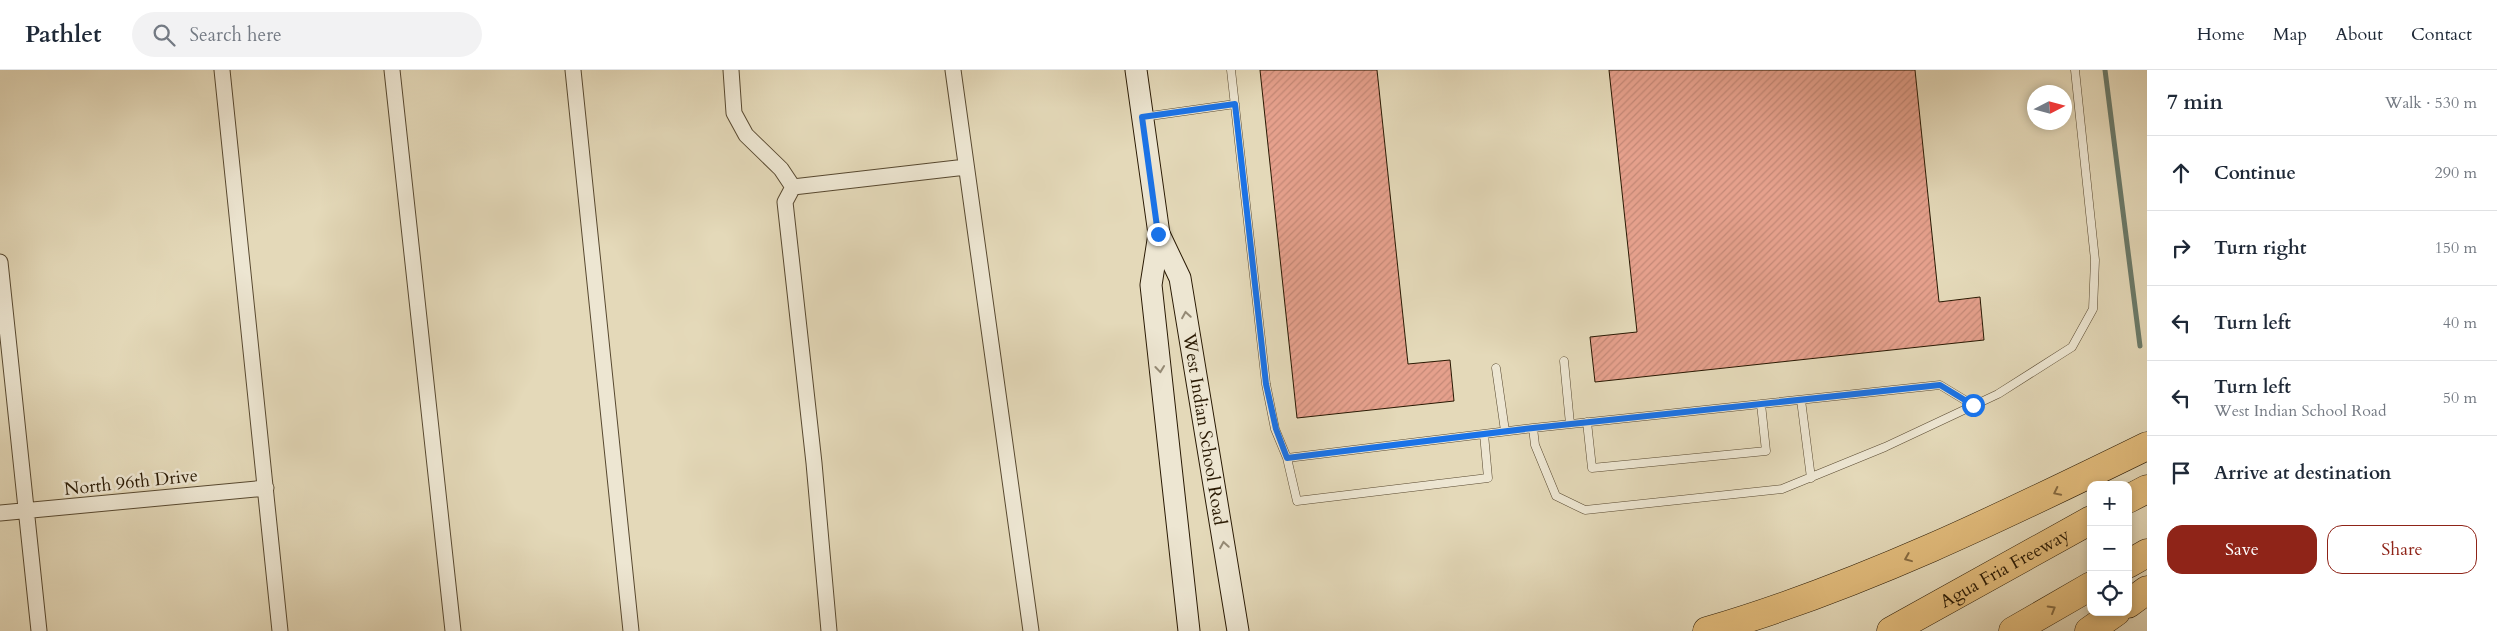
<!DOCTYPE html>
<html lang="en">
<head>
<meta charset="utf-8">
<style>
  :root { --surface:#fff; --page:#f2f2f3; --text:#1f2937; --muted:#747a83; --line:#e0e1e3; --accent:#8f2418 }
  body { margin:0; font-family:Cardo,serif; background:var(--page); color:var(--text) }
  .controls { position:absolute; right:15px; bottom:15px; display:grid; overflow:hidden; border-radius:10px; box-shadow:0 2px 8px #0003 }
  .controls button { width:45px; height:45px; display:grid; place-items:center; padding:0; border:0; border-bottom:1px solid var(--line); background:var(--surface); color:var(--text); font:25px sans-serif }
  .compass { position:absolute; left:2027px; top:15px; width:45px; height:45px; border-radius:50%; background:var(--surface); box-shadow:0 2px 8px #0003; rotate:84deg }
  .stop { position:absolute; width:15px; height:15px; margin:-11px; border:4px solid #1a73e8; border-radius:50%; background:#fff }
  .stop.end { background:#1a73e8; border-color:#fff; box-shadow:0 1px 5px #0008 }
  .list { margin:0; padding:0; list-style:none }
  h2 { display:flex; justify-content:space-between; align-items:center; height:65px; margin:0; padding:0 20px; font-size:21px }
  h2 small { font-size:16px; font-weight:400; color:var(--muted) }
  .list li { display:grid; grid-template-columns:32px 1fr auto; gap:15px; align-items:center; box-sizing:border-box; height:75px; padding:0 20px; border-top:1px solid var(--line) }
  .list b { display:block; font-size:19px; white-space:nowrap }
  .list p { margin:0; font-size:16px; white-space:nowrap; color:var(--muted) }
  .list em { font-size:16px; font-style:normal; color:var(--muted) }
  .actions { display:flex; gap:10px; padding:15px 20px }
  .actions a { flex:1; padding:11px 0; border:1px solid var(--accent); border-radius:15px; text-align:center; font-size:18px; color:var(--accent) }
  .actions .main { background:var(--accent); color:#fff }
  .icon { flex:none; width:28px; height:28px; fill:none; stroke:currentColor; stroke-width:2; stroke-linecap:round; stroke-linejoin:round }
  .map { position:relative; flex:none; width:2147px; height:561px; overflow:hidden }
  header { display:flex; align-items:center; gap:30px; box-sizing:border-box; height:70px; padding:0 25px; background:var(--surface); border-bottom:1px solid var(--line) }
  header strong { font-size:24px }
  nav { display:flex; gap:28px; margin-inline-start:auto; font-size:18px }
  .search { width:350px; height:45px; background:var(--page); display:flex; align-items:center; gap:12px; box-sizing:border-box; padding:0 18px; border-radius:28px; color:var(--muted); font-size:19px }
  main { display:flex }
  aside { flex:1; background:var(--surface) }
  .map>svg:first-child { display:block }
  .lines { fill:none; stroke-linecap:round; stroke-linejoin:round }
  .stream { stroke:#6a7a6a; stroke-width:5 }
  .building { fill:url(#building-hatch); stroke:#291903 }
  .lane-casing { stroke:#584930; stroke-width:9 }
  .street-casing { stroke:#584930; stroke-width:17 }
  .secondary-casing { stroke:#291903; stroke-width:23 }
  .highway-casing { stroke:#291903; stroke-width:29 }
  .lane { stroke:#ede6d2; stroke-width:8 }
  .street { stroke:#ede6d2; stroke-width:15 }
  .secondary { stroke:#ede6d2; stroke-width:21 }
  .highway { stroke:#e2bc7c; stroke-width:28 }
  .oneway { stroke:#958a75 }
  .oneway2 { stroke:#866a40 }
  .route { stroke:#1a73e8; stroke-width:6 }
  .labels { text-anchor:middle; stroke-width:5; stroke-linejoin:round; paint-order:stroke }
  .street-label { font-size:18px; fill:#291903; stroke:#ede6d2 }
</style>
</head>
<body>
<header>
<strong>Pathlet</strong>
<div class="search"><svg class="icon" aria-label="search" viewBox="0 0 24 24"><circle cx="10" cy="10" r="6"/><path d="M15 15l6 6"/></svg>Search here</div>
<nav><a>Home</a><a>Map</a><a>About</a><a>Contact</a></nav>
</header>
<main>
<div class="map">
<svg width="2147" height="561" viewBox="0 0 2147 561">
  <defs>
    <pattern id="building-hatch" width="6" height="6" patternUnits="userSpaceOnUse" patternTransform="scale(1.25)"><rect width="6" height="6" fill="#e5a08c"/><path d="M-1 1l2-2M0 6l6-6M5 7l2-2" fill="none" stroke="#c48977"/></pattern>
  </defs>
  <rect width="100%" height="100%" fill="#e4d9b9"/>
  <filter id="stains"><feTurbulence type="fractalNoise" baseFrequency=".004" numOctaves="4"/><feColorMatrix values="0 0 0 0 .2 0 0 0 0 .09 0 0 0 0 .02 0 0 0 .5 -.17"/></filter>
  <radialGradient id="worn" r=".72"><stop offset=".6" stop-color="#630" stop-opacity="0"/><stop offset="1" stop-color="#630" stop-opacity=".3"/></radialGradient>
  <g class="lines">
    <path class="stream" d="M2105,0L2140,276"/>
  </g>
  <path class="building" d="M1260,0H1377L1408,294L1450,290L1454,331L1297,348Z
    M1609,0H1915L1939,232L1980,227L1984,270L1595,312L1590,267L1637,262Z"/>
  <g class="lines">
    <g class="lane-casing">
      <path id="lane" d="M1231,0L1266,314L1275,359L1287,388
        M1143,47L1235,34
        M1564,291L1570,354
        M1496,298L1505,361
        M1801,330L1811,408
        M1973,335L1940,315L1533,358L1535,375L1556,426L1585,440L1782,419L1885,377L1998,324L2072,277L2093,239L2095,190L2075,0
        M1587,352L1592,398L1766,381L1761,334
        M1484,364L1488,408L1297,431L1287,388L1533,358"/>
    </g>
    <g class="street-casing">
      <path id="street" d="M222,0L280,561
        M392,0L453,561
        M573,0L631,561
        M731,0L734,43L746,65L781,99L793,117L785,132L814,393L829,561
        M953,0L1031,561
        M793,117L966,97
        M0,192L39,561
        M0,443L266,418"/>
    </g>
    <g class="secondary-casing">
      <g id="secondary">
        <path d="M1136,0L1159,164L1151,215L1189,561"/>
        <path id="s1" d="M1159,164L1180,208L1238,561"/>
      </g>
    </g>
    <g class="highway-casing">
      <g id="highway">
        <path d="M2128,429L2147,419"/>
        <path d="M2128,494L2147,483"/>
        <path d="M2128,534L2147,520"/>
        <path d="M1707,561C1861,516 2004,446 2147,376"/>
        <path id="s2" d="M1891,561L2091,450"/>
        <path d="M2013,561L2091,516"/>
        <path d="M2089,561L2116,542"/>
      </g>
    </g>
    <use href="#lane" class="lane"/>
    <use href="#street" class="street"/>
    <use href="#secondary" class="secondary"/>
    <use href="#highway" class="highway"/>
  </g>
  <defs><path id="oneway-chevron" d="M-2-3.5L2.5 0L-2 3.5" fill="none" stroke-width="1.6" stroke-linecap="round" stroke-linejoin="round" transform="scale(1.25)"/></defs>
  <g class="oneway">
    <use href="#oneway-chevron" transform="translate(1186 245) rotate(-99)"/>
    <use href="#oneway-chevron" transform="translate(1160 299) rotate(84)"/>
    <use href="#oneway-chevron" transform="translate(1224 475) rotate(-99)"/>
  </g>
  <g class="oneway2">
    <use href="#oneway-chevron" transform="translate(2057 422) rotate(154)"/>
    <use href="#oneway-chevron" transform="translate(1908 488) rotate(158)"/>
    <use href="#oneway-chevron" transform="translate(2052 539) rotate(-30)"/>
  </g>
  <g class="lines">
    <path class="route" d="M1158,164L1142,47L1235,34L1266,314L1276,359L1287,388L1533,358L1940,315L1973,335"/>
  </g>
  <g class="labels">
    <g class="street-label">
      <text dy="6" stroke="none"><textPath href="#s1" startOffset="202">West Indian School Road</textPath></text>
      <text transform="translate(131 412) rotate(-6)" y="6">North 96th Drive</text>
      <text dy="6" stroke="none"><textPath href="#s2" startOffset="130">Agua Fria Freeway</textPath></text>
    </g>
  </g>
  <rect width="100%" height="100%" filter="url(#stains)"/>
  <rect width="100%" height="100%" fill="url(#worn)"/>
</svg>
<div class="controls">
<button>+</button>
<button>−</button>
<button><svg class="icon" aria-label="locate" viewBox="0 0 24 24"><circle cx="12" cy="12" r="6"/><path d="M12 2v4M12 18v4M2 12h4M18 12h4"/></svg></button>
</div>
<svg class="compass" viewBox="-18 -18 36 36"><path d="M0-13l5 13h-10z" fill="#e53935"/><path d="M0 13l5-13h-10z" fill="#747a83"/></svg>
<div class="stop" style="left:1973px;top:335px"></div>
<div class="stop end" style="left:1158px;top:164px"></div>
</div>
<aside>
<h2>7 min<small>Walk · 530 m</small></h2>
<ul class="list">
<li><svg class="icon" aria-label="ahead" viewBox="0 0 24 24"><path d="M12 20V5M6 11l6-6 6 6"/></svg><div><b>Continue</b></div><em>290 m</em></li>
<li><svg class="icon" aria-label="right" viewBox="0 0 24 24"><path d="M7 20v-9h11M14 6l5 5-5 5"/></svg><div><b>Turn right</b></div><em>150 m</em></li>
<li><svg class="icon" aria-label="left" viewBox="0 0 24 24"><path d="M17 20v-9H6M10 6l-5 5 5 5"/></svg><div><b>Turn left</b></div><em>40 m</em></li>
<li><svg class="icon" aria-label="left" viewBox="0 0 24 24"><path d="M17 20v-9H6M10 6l-5 5 5 5"/></svg><div><b>Turn left</b><p>West Indian School Road</p></div><em>50 m</em></li>
<li><svg class="icon" aria-label="arrive" viewBox="0 0 24 24"><path d="M6 21V4h12l-3 4 3 4H6"/></svg><div><b>Arrive at destination</b></div></li>
</ul>
<div class="actions"><a class="main">Save</a><a>Share</a></div>
</aside>
</main>
</body>
</html>
